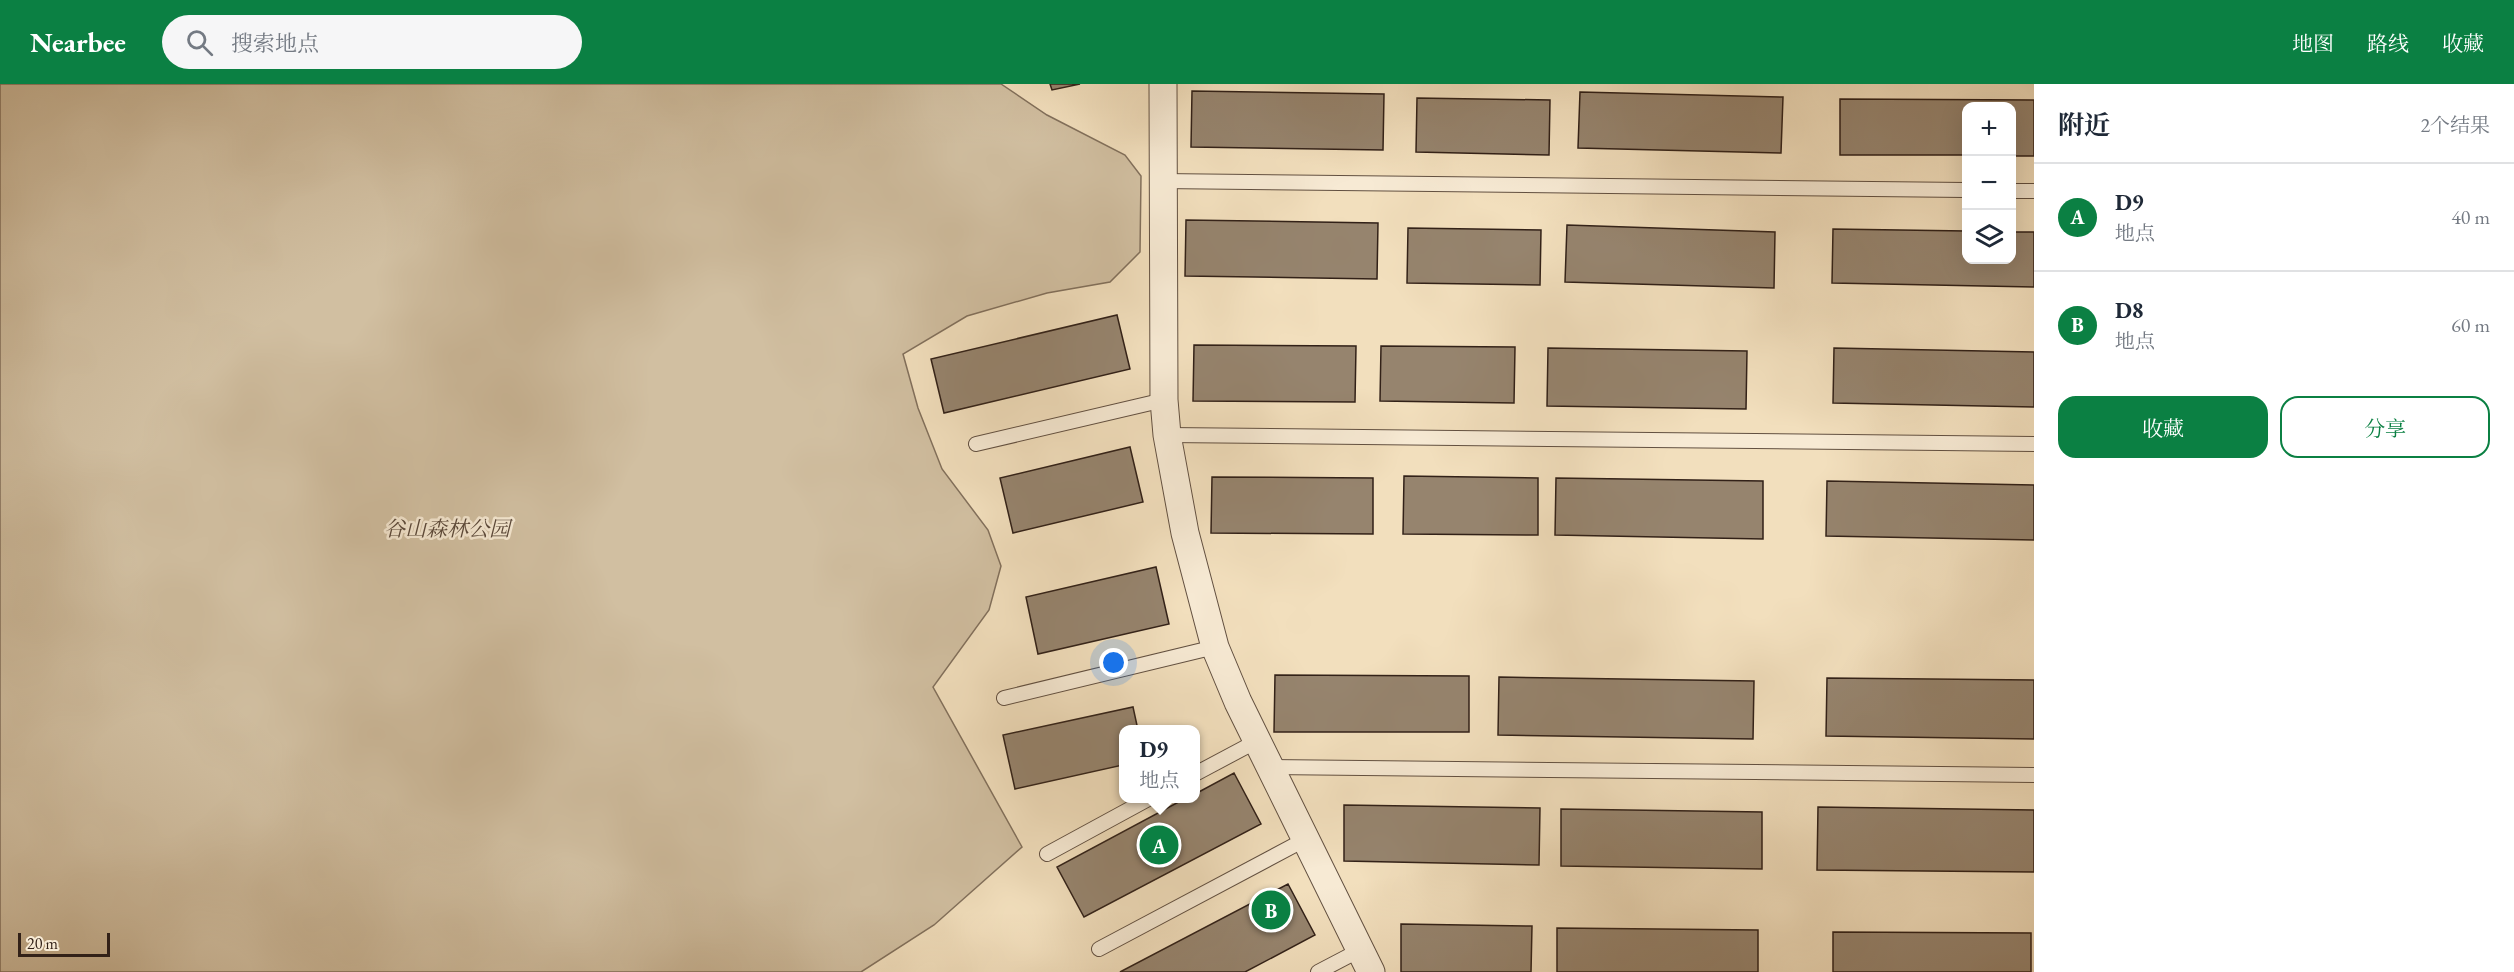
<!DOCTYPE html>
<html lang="zh">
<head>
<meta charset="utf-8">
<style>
  :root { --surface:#fff; --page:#f6f6f7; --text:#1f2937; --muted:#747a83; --line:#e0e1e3; --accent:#0b8043 }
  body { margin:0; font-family:"EB Garamond","Noto Serif SC",serif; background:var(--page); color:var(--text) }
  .controls { position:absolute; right:18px; top:18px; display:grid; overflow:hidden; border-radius:12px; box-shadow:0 6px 24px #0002 }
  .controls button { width:54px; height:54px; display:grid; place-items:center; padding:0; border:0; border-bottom:2px solid var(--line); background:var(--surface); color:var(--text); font:30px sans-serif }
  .scale { position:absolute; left:18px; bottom:15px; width:92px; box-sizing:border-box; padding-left:6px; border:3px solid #322118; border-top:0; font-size:16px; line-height:21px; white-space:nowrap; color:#322118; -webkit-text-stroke:4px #f7ead4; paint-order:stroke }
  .you { position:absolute; left:1114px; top:579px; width:21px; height:21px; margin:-15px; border:4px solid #fff; border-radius:50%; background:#1a73e8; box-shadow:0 0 0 9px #1a73e833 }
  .badge { display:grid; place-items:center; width:39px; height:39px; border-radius:50%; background:var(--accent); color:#fff; font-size:20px; font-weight:700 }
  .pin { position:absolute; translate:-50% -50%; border:3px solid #fff; box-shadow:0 2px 6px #0006 }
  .popup { position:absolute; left:1119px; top:641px; width:81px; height:78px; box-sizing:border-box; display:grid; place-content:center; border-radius:12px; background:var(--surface); filter:drop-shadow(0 2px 4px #0005); font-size:20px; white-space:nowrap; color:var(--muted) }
  .popup b { font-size:22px; color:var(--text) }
  .popup::after { content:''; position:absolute; left:50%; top:100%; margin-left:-12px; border:12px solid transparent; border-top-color:var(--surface) }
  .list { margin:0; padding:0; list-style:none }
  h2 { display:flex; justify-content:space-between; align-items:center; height:78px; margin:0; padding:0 24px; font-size:26px }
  h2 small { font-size:20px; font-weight:400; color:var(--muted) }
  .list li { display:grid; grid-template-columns:39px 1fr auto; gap:18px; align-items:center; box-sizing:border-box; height:108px; padding:0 24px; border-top:2px solid var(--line) }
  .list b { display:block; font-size:22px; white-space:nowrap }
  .list p { margin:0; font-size:20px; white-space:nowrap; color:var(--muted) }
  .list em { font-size:20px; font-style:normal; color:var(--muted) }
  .actions { display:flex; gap:12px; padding:18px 24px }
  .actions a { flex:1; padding:14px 0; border:2px solid var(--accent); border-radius:18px; text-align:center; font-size:21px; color:var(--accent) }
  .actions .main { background:var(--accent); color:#fff }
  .icon { flex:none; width:33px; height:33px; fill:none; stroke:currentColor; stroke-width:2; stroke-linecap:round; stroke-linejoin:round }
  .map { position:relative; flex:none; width:2034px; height:888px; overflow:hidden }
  header { display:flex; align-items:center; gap:36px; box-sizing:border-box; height:84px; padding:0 30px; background:var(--accent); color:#fff }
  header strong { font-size:28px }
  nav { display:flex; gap:33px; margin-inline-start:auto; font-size:21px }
  .search { width:420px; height:54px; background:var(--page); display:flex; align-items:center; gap:15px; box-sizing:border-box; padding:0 21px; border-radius:33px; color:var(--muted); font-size:22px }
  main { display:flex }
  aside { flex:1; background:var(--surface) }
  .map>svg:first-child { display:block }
  .green { fill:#d1bfa1; stroke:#82705c; stroke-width:1.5 }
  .building { fill:#96846e; stroke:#322118; stroke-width:1.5 }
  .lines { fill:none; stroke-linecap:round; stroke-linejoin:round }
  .service-casing { stroke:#625041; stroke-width:16 }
  .minor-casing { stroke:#625041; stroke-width:29 }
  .service { stroke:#f7ead4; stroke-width:14 }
  .minor { stroke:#f7ead4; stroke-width:27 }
  .labels { text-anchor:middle; stroke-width:5; stroke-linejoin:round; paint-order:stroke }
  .park-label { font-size:21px; font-style:italic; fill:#5a483a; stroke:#f7ead4 }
</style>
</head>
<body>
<header>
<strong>Nearbee</strong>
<div class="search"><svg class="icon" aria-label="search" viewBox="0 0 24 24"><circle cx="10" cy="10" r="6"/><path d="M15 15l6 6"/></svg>搜索地点</div>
<nav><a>地图</a><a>路线</a><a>收藏</a></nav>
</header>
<main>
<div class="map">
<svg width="2034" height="888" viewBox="0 0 2034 888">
  <rect width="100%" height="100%" fill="#f2dfbd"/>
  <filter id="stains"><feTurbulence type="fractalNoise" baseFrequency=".00333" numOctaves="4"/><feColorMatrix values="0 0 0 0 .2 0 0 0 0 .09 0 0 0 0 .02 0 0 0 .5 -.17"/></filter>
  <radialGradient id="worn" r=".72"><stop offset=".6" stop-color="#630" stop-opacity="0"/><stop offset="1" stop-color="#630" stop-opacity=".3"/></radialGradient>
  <path class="green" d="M0,0H1001L1047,31L1125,71L1141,92L1140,168L1110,198L1047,209L967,232L903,270L918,324L942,385L988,446L1001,482L989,526L933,603L1022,763L934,841L861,888H0Z"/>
  <path class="building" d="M1050,0H1080L1052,6Z
    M1192,7L1384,10L1383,66L1191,63Z
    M1580,8L1783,13L1781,69L1578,64Z
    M1417,14L1550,16L1549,71L1416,68Z
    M1840,15L2034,16V72H2012V22H1966V71H1840Z
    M1186,136L1378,139L1377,195L1185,192Z
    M1567,141L1775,148L1774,204L1565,198Z
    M1408,144L1541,146L1540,201L1407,199Z
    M1833,145L1966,147V176H2012V148H2034V203L1832,199Z
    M1117,231L1130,285L944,329L931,275Z
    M1194,261L1356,262L1355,318L1193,317Z
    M1381,262L1515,263L1514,319L1380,317Z
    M1548,264L1747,267L1746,325L1547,322Z
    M1834,264L2034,268V323L1833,319Z
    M1130,363L1143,418L1013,449L1000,394Z
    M1404,392L1538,394V451L1403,450Z
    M1212,393L1373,394V450L1211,449Z
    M1556,394L1763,397V455L1555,451Z
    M1827,397L2034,401V456L1826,452Z
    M1156,483L1169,540L1038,570L1026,513Z
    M1275,591L1469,592V648H1274Z
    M1499,593L1754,597L1753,655L1498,651Z
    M1827,594L2034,596V655L1826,652Z
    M1133,623L1138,646H1123V681L1015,705L1003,651Z
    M1234,689L1261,740L1084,833L1057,783L1186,714H1195V710Z
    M1344,721L1540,724L1539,781L1344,777Z
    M1818,723L2034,726V788L1817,786Z
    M1561,725L1762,728V785L1561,782Z
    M1288,800L1315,851L1245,888H1120Z
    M1401,840L1532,842L1531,888H1401Z
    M1557,844L1758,846V888H1557Z
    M1833,848L2031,849V888H1833Z"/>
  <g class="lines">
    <g class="service-casing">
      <path id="service" d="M1161,97L1966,106
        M2012,107H2034
        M1167,351L2034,360
        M976,360L1164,316
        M1004,614L1215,563
        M1270,683L2034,691
        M1195,690L1257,657
        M1047,770L1150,714
        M1099,865L1306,755
        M1318,888L1360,866"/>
    </g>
    <g class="minor-casing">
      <path id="minor" d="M1163,0L1164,316L1167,351L1185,449L1215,563L1238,618L1371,888"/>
    </g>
    <use href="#service" class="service"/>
    <use href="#minor" class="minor"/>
  </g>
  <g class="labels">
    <g class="park-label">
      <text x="447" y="452">谷山森林公园</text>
    </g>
  </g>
  <rect width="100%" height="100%" filter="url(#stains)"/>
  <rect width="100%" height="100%" fill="url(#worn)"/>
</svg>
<div class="controls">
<button>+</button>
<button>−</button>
<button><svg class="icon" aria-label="layers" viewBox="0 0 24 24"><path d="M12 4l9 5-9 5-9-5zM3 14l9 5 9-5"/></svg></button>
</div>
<div class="scale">20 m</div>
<div class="you"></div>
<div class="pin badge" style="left:1159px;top:761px">A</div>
<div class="popup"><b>D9</b>地点</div>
<div class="pin badge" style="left:1271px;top:826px">B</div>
</div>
<aside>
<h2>附近<small>2个结果</small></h2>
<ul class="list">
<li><span class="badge">A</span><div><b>D9</b><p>地点</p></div><em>40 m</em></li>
<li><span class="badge">B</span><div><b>D8</b><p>地点</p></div><em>60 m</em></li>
</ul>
<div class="actions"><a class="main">收藏</a><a>分享</a></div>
</aside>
</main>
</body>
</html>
